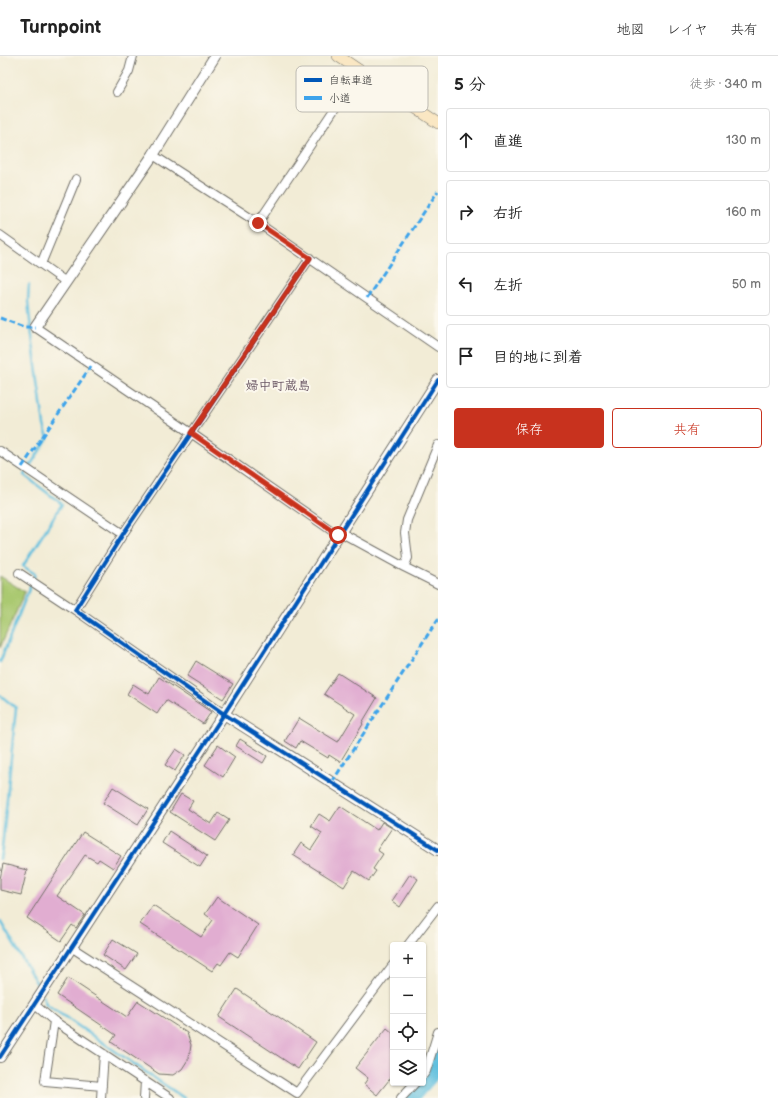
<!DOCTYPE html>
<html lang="ja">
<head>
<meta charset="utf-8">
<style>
  :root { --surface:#fff; --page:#f6f6f6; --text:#222; --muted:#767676; --line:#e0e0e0; --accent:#c8321e }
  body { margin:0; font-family:"Balsamiq Sans","Klee One",sans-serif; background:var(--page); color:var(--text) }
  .controls { position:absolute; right:12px; bottom:12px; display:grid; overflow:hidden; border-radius:4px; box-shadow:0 1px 3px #0004 }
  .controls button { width:36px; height:36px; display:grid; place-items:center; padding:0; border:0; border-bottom:1px solid var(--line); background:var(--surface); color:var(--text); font:20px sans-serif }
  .stop { position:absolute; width:12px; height:12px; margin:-9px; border:3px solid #c8321e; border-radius:50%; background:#fff }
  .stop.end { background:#c8321e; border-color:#fff; box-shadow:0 1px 4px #0008 }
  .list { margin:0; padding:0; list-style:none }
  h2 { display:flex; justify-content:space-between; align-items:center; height:52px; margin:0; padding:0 16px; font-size:17px }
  h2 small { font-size:13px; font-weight:400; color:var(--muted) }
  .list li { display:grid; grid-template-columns:26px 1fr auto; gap:12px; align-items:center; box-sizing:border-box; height:64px; margin:0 8px 8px; padding:0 8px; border:1px solid var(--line); border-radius:4px }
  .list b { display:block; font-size:15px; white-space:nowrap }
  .list em { font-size:13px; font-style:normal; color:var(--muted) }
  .actions { display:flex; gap:8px; padding:12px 16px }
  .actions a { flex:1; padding:9px 0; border:1px solid var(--accent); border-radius:4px; text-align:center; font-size:14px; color:var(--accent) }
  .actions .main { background:var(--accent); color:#fff }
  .icon { flex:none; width:22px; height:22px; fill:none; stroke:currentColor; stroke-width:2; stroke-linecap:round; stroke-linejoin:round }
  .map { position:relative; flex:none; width:438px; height:1042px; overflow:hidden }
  header { display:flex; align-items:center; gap:24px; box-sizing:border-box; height:56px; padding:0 20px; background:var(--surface); border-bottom:1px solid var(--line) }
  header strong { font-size:19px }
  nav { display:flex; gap:22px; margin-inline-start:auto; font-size:14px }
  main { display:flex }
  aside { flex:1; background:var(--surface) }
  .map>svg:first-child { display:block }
  .green { fill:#aac971; stroke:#6a7a4e }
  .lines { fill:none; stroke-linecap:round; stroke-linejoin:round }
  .stream { stroke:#5fbfde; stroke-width:2.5 }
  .river { stroke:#5fbfde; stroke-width:16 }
  .building { fill:#e1add1 }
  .minor-casing { stroke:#716f67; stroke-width:10 }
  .tertiary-casing { stroke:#716f67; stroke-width:12 }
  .secondary-casing { stroke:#716f67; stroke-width:12 }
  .minor { stroke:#fff; stroke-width:8 }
  .tertiary { stroke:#fff; stroke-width:10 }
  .secondary { stroke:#fae7c3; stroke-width:11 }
  .quiet { stroke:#3ea3eb; stroke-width:3; stroke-dasharray:6 3; stroke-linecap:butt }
  .cycleway-casing { stroke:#fbf7ec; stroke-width:6 }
  .cycleway { stroke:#0057b8; stroke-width:4 }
  .route { stroke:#c8321e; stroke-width:5 }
  .labels { text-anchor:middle; stroke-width:4; stroke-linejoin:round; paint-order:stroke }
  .neighbourhood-label { font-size:13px; font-weight:bold; fill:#6b5865; stroke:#fbf7ec }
  .key { fill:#fbf7ec; stroke:#bdbab2; stroke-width:1 }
  .key-label { font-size:11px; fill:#2b2b2b }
</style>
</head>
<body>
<header>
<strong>Turnpoint</strong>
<nav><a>地図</a><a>レイヤ</a><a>共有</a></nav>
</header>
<main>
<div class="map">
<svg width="438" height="1042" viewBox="0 0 438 1042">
  <rect width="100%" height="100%" fill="#fbf7ec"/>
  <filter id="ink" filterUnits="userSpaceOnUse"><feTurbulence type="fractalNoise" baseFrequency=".025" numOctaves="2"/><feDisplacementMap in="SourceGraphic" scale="8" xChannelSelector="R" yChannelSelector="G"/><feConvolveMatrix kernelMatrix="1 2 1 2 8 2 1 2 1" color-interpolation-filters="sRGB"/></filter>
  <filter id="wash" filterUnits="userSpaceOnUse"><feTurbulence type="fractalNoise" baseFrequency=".012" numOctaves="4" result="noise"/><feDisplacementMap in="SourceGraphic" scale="16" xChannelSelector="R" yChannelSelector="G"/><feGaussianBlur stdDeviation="0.9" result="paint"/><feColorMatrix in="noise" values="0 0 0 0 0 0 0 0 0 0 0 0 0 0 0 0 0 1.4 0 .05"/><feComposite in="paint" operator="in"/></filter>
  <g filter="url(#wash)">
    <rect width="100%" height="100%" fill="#f2ecd6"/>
    <path class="green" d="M0,520L25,536L0,592Z"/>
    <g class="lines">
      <path class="stream" d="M0,606L35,518L23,510L62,448L24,419L48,382L44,369L30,265L28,245L29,229
        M0,639L16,652L2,793L0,803
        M0,865L40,933
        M43,940L46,948L184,1042"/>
      <path class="river" d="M410,1042L430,1020L438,999"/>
    </g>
    <g id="blocks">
      <path class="building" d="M196,605L233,628L223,643L187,620Z
        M338,617L377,642L362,667L363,668L340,706L329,699L328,702L300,685L296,692L285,685L299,662L338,686L355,658L324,638Z
        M159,621L211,656L203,668L166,644L157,658L127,638L133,628L149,638Z
        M240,683L267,700L263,707L236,690Z
        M218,689L235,701L223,721L205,709Z
        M176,693L185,699L175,715L165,709Z
        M113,731L148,753L138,769L103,747Z
        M181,738L193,745L188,753L211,768L218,757L229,764L215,785L170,756Z
        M340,750L377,774L382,766L392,772L377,794L383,798L373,813L376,815L369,825L354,815L344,831L293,799L301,787L311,794L322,777L311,770L319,758L330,765Z
        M169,775L207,800L200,811L162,787Z
        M83,776L121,800L113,812L99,803L97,806L85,799L57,840L85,859L76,872L72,869L61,885L27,862Z
        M3,808L27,814L21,839L0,834V823Z
        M410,818L418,823L400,851L392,845Z
        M217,841L258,869L238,901L230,896L221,909L218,907L212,915L140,868L153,849L201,881L213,864L205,858Z
        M113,883L137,898L126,914L103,899Z
        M68,922L127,961L138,945L187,977L191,989L189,1002L182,1013L173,1019L159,1018L111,986L116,979L57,939Z
        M237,933L316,986L298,1013L219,961Z
        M387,972L393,977V1019L377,1039L364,1028L368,1022L355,1012Z"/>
    </g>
  </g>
  <g filter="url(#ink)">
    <use href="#blocks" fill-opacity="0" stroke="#716f67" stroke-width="1"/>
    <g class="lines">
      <g class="minor-casing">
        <path id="minor" d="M117,36L129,15L133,0
          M153,99L258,167L438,291
          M258,167L360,15
          M0,179L66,226
          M41,208L76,123
          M35,271L191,377L338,479
          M0,395L123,478
          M340,476L404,511L408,502L405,477L407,464L438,389
          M404,511L438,528
          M19,517L75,554
          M224,658L75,554L123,478L310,202
          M408,889L438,850
          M71,891L297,1037L393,909
          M35,949L54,965L170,1042
          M54,965L45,1025L102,1030
          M423,1019L426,1015L438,976
          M101,1042L104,998
          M144,1042L145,1025
          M401,1042L415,1027"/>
      </g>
      <g class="tertiary-casing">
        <path id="tertiary" d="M35,271L153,99L215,0
          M224,658L438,794
          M0,1001L224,658L438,324"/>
      </g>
      <g class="secondary-casing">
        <path id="secondary" d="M338,0L438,67"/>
      </g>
      <use href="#minor" class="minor"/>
      <use href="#tertiary" class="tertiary"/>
      <use href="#secondary" class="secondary"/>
      <path class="quiet" d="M367,242L438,135
        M0,262L24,271H35
        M22,411L91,310
        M332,726L438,563"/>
      <g class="cycleway-casing">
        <path id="cycleway" d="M310,202L123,478L75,554L224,658L438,794
          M0,1001L224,658L438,324"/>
      </g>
      <use href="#cycleway" class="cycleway"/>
    </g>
  </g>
  <g class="lines" filter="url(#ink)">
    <path class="route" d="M258,167L310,202L191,377L338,479"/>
  </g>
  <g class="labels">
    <g class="neighbourhood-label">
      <text x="278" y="334">婦中町蔵島</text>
    </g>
  </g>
  <rect x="296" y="10" width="132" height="46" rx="6" class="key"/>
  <rect x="304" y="22" width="18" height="4" fill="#0057b8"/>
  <rect x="304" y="40" width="18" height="4" fill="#3ea3eb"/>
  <g class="key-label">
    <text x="329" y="28">自転車道</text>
    <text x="329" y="46">小道</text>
  </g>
</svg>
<div class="controls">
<button>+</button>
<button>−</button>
<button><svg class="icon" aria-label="locate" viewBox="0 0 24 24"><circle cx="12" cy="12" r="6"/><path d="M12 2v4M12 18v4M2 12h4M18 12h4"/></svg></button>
<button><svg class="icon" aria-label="layers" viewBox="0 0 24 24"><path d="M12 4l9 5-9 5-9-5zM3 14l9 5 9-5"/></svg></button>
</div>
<div class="stop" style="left:338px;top:479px"></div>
<div class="stop end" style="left:258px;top:167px"></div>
</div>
<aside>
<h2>5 分<small>徒歩 · 340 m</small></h2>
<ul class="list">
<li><svg class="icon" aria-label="ahead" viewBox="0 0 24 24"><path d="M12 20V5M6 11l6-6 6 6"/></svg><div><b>直進</b></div><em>130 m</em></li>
<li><svg class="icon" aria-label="right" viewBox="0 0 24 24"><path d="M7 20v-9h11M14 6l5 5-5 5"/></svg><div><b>右折</b></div><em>160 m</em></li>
<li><svg class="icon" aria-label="left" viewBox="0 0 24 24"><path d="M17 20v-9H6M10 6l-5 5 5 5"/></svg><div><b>左折</b></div><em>50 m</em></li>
<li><svg class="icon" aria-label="arrive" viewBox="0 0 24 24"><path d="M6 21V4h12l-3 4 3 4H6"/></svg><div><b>目的地に到着</b></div></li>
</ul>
<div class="actions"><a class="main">保存</a><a>共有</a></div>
</aside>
</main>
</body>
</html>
